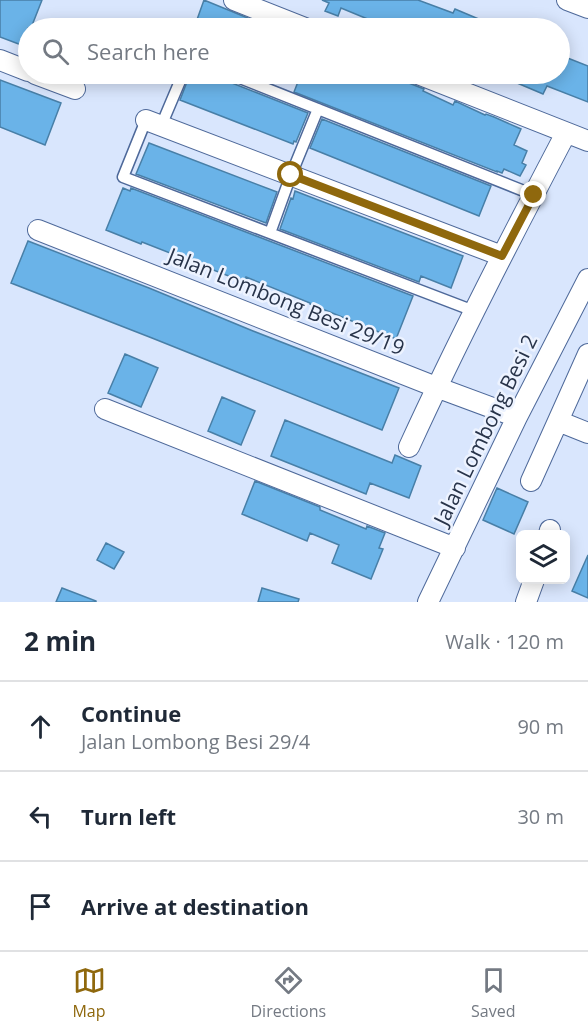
<!DOCTYPE html>
<html lang="en">
<head>
<meta charset="utf-8">
<style>
  :root { --surface:#fff; --page:#f6f6f7; --text:#1f2937; --muted:#747a83; --line:#e0e1e3; --accent:#8f680d }
  body { margin:0; font-family:"Open Sans",sans-serif; background:var(--page); color:var(--text) }
  .controls { position:absolute; right:18px; bottom:18px; display:grid; overflow:hidden; border-radius:9px; box-shadow:0 3px 15px #0003 }
  .controls button { width:54px; height:54px; display:grid; place-items:center; padding:0; border:0; border-bottom:2px solid var(--line); background:var(--surface); color:var(--text); font:30px sans-serif }
  .stop { position:absolute; width:18px; height:18px; margin:-14px; border:4px solid #8f680d; border-radius:50%; background:#fff }
  .stop.end { background:#8f680d; border-color:#fff; box-shadow:0 2px 6px #0008 }
  .list { margin:0; padding:0; list-style:none }
  h2 { display:flex; justify-content:space-between; align-items:center; height:78px; margin:0; padding:0 24px; font-size:26px }
  h2 small { font-size:20px; font-weight:400; color:var(--muted) }
  .list li { display:grid; grid-template-columns:39px 1fr auto; gap:18px; align-items:center; box-sizing:border-box; height:90px; padding:0 24px; border-top:2px solid var(--line) }
  .list b { display:block; font-size:22px; white-space:nowrap }
  .list p { margin:0; font-size:20px; white-space:nowrap; color:var(--muted) }
  .list em { font-size:20px; font-style:normal; color:var(--muted) }
  .icon { flex:none; width:33px; height:33px; fill:none; stroke:currentColor; stroke-width:2; stroke-linecap:round; stroke-linejoin:round }
  .map { position:relative; flex:none; width:588px; height:602px; overflow:hidden }
  .search { position:absolute; background:var(--surface); box-shadow:0 3px 15px #0003; left:18px; right:18px; top:18px; height:66px; display:flex; align-items:center; gap:15px; box-sizing:border-box; padding:0 21px; border-radius:33px; color:var(--muted); font-size:22px }
  .sheet { height:348px; background:var(--surface) }
  nav { display:flex; justify-content:space-around; align-items:center; box-sizing:border-box; height:84px; border-top:2px solid var(--line); background:var(--surface); font-size:16px; color:var(--muted) }
  nav a { display:grid; justify-items:center; gap:3px }
  nav .on { color:var(--accent) }
  .map>svg:first-child { display:block }
  .building { fill:#6ab3e8; stroke:#487fa7; stroke-width:1.5 }
  .lines { fill:none; stroke-linecap:round; stroke-linejoin:round }
  .service-casing { stroke:#4e699a; stroke-width:13 }
  .minor-casing { stroke:#4e699a; stroke-width:22 }
  .service { stroke:#fff; stroke-width:10 }
  .minor { stroke:#fff; stroke-width:20 }
  .route { stroke:#8f680d; stroke-width:8 }
  .labels { text-anchor:middle; stroke-width:5; stroke-linejoin:round; paint-order:stroke }
  .street-label { font-size:21px; fill:#28344a; stroke:#edf3ff }
</style>
</head>
<body>
<div class="map">
<svg width="588" height="602" viewBox="0 0 588 602">
  <rect width="100%" height="100%" fill="#d9e6fd"/>
  <path class="building" d="M0,0H42L31,28H28V35L24,46L0,37Z
    M204,0L272,28H194Z
    M322,0H418L453,13L455,9L500,28H382L369,23L370,20L341,8L338,16L325,11L329,3Z
    M560,55L588,66V102L547,86L543,94L496,74H560Z
    M190,74H223L224,78L227,81L308,113L296,142L294,141L293,144L180,100Z
    M249,74H271L268,81Z
    M301,74H386L424,89L423,91L453,105L455,101L485,115L486,114L494,117L521,129L514,145L527,151L522,163L526,165L520,176L504,169L502,173L497,171V172L294,92Z
    M0,80L61,103L45,145L0,127Z
    M322,119L491,186L479,216L310,148Z
    M149,143L277,192L266,223L136,174Z
    M123,188L130,191L131,188L413,296L396,339L310,304V303L246,277L244,282L142,242L141,244L106,230Z
    M295,191L463,256L451,288L421,276L419,282L280,229L291,198L293,199Z
    M28,241L149,288L253,331L399,388L382,430L152,338L11,283Z
    M125,354L158,368L141,407L108,393Z
    M222,397L255,411L241,445L208,431Z
    M285,420L392,463L395,455L421,466L409,498L370,483L366,494L271,456Z
    M255,481L320,507V510L366,529L367,526L385,533L379,548L383,549L371,579L332,563L339,545L310,533L307,541L242,514Z
    M497,488L528,502L514,534L483,520Z
    M106,543L124,552L114,569L97,560Z
    M588,555V598L572,591Z
    M62,588L96,601V602H56Z
    M262,588L299,599L298,602H258Z"/>
  <g class="lines">
    <g class="service-casing">
      <path id="service" d="M230,74L534,195
        M146,120L123,177L474,311
        M161,126L183,74
        M270,233L291,175L318,109"/>
    </g>
    <g class="minor-casing">
      <path id="minor" d="M234,0L305,28
        M567,0L588,8
        M0,60L28,71
        M35,74L75,89
        M418,74L588,141
        M146,120L502,256
        M38,230L436,387L517,417
        M588,354L558,421L588,433
        M105,409L455,548
        M409,447C458,340 512,236 566,133
        M531,481L558,421
        M549,534L550,530
        M428,602L517,417L588,279
        M526,602L534,580"/>
    </g>
    <use href="#service" class="service"/>
    <use href="#minor" class="minor"/>
  </g>
  <g class="lines">
    <path class="route" d="M291,175L502,256L534,195"/>
  </g>
  <g class="labels">
    <g class="street-label">
      <text transform="translate(286 302) rotate(22)" y="7">Jalan Lombong Besi 29/19</text>
      <text transform="translate(486 430) rotate(-64)" y="7">Jalan Lombong Besi 2</text>
    </g>
  </g>
</svg>
<div class="controls">
<button><svg class="icon" aria-label="layers" viewBox="0 0 24 24"><path d="M12 4l9 5-9 5-9-5zM3 14l9 5 9-5"/></svg></button>
</div>
<div class="stop" style="left:291px;top:175px"></div>
<div class="stop end" style="left:534px;top:195px"></div>
<div class="search"><svg class="icon" aria-label="search" viewBox="0 0 24 24"><circle cx="10" cy="10" r="6"/><path d="M15 15l6 6"/></svg>Search here</div>
</div>
<section class="sheet">
<h2>2 min<small>Walk · 120 m</small></h2>
<ul class="list">
<li><svg class="icon" aria-label="ahead" viewBox="0 0 24 24"><path d="M12 20V5M6 11l6-6 6 6"/></svg><div><b>Continue</b><p>Jalan Lombong Besi 29/4</p></div><em>90 m</em></li>
<li><svg class="icon" aria-label="left" viewBox="0 0 24 24"><path d="M17 20v-9H6M10 6l-5 5 5 5"/></svg><div><b>Turn left</b></div><em>30 m</em></li>
<li><svg class="icon" aria-label="arrive" viewBox="0 0 24 24"><path d="M6 21V4h12l-3 4 3 4H6"/></svg><div><b>Arrive at destination</b></div></li>
</ul>
</section>
<nav>
<a class="on"><svg class="icon" aria-label="map" viewBox="0 0 24 24"><path d="M3 6l6-2 6 2 6-2v14l-6 2-6-2-6 2zM9 4v14M15 6v14"/></svg>Map</a>
<a><svg class="icon" aria-label="directions" viewBox="0 0 24 24"><path d="M12 3l9 9-9 9-9-9zM9 14v-3h6M13 9l2 2-2 2"/></svg>Directions</a>
<a><svg class="icon" aria-label="saved" viewBox="0 0 24 24"><path d="M7 4h10v16l-5-4-5 4z"/></svg>Saved</a>
</nav>
</body>
</html>
